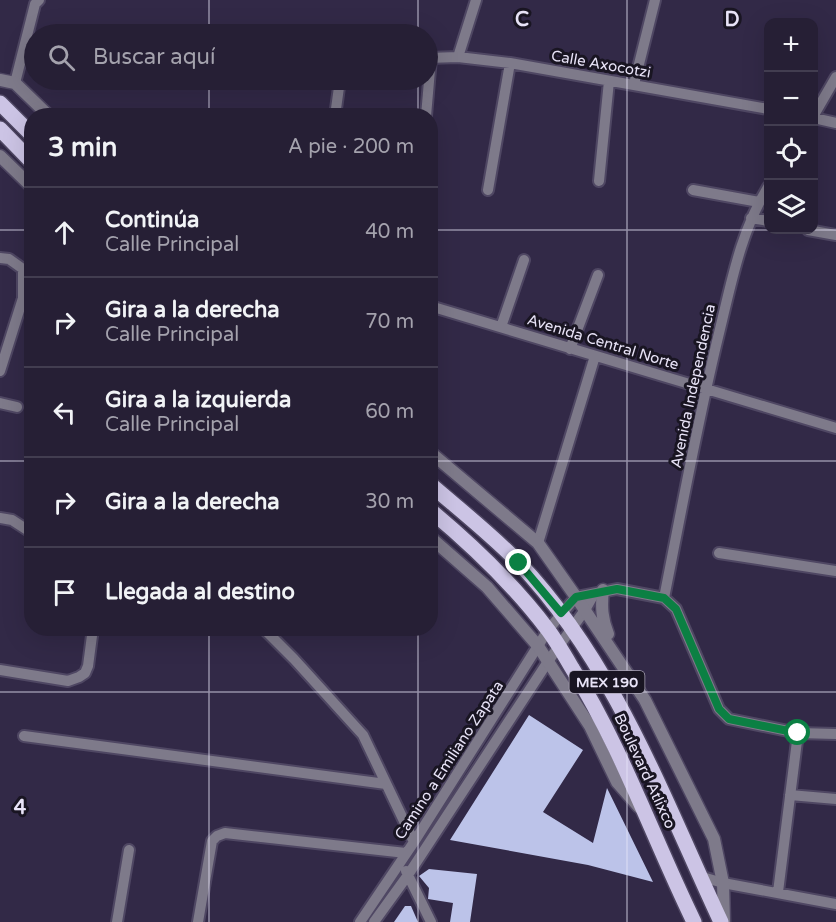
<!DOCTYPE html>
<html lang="es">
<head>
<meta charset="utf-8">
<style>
  :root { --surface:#261f35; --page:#2e273d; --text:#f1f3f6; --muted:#a4a2ad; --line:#423d50 }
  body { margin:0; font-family:"Varela Round",sans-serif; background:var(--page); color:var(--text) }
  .controls { position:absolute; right:18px; top:18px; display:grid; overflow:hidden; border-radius:12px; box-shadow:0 6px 24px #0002 }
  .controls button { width:54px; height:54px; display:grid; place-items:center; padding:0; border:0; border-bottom:2px solid var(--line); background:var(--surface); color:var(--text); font:30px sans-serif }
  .stop { position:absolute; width:18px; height:18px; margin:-14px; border:4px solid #0b8043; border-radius:50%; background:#fff }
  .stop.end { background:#0b8043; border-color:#fff; box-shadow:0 2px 6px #0008 }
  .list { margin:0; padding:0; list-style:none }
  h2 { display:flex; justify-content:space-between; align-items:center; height:78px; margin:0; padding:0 24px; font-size:26px }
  h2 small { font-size:20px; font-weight:400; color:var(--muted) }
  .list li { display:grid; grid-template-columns:39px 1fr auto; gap:18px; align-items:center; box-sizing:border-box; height:90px; padding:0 24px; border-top:2px solid var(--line) }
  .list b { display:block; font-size:22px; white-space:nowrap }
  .list p { margin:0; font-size:20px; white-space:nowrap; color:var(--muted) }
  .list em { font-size:20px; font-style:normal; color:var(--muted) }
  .icon { flex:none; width:33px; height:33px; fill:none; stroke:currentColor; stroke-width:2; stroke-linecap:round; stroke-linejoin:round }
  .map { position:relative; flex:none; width:836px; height:922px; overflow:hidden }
  .search { position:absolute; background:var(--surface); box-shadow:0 6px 24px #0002; left:24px; top:24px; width:414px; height:66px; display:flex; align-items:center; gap:15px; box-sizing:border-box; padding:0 21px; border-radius:33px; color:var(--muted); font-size:22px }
  .panel { position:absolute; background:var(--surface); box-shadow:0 6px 24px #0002; left:24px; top:108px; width:414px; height:528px; border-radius:24px }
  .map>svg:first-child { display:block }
  .building { fill:#bcc3e9 }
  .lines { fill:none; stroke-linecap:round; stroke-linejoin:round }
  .minor-casing { stroke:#4f4763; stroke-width:14 }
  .tertiary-casing { stroke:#4f4763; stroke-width:15 }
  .primary-casing { stroke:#4f4763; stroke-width:18 }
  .minor { stroke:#7e7a8a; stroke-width:10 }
  .tertiary { stroke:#7e7a8a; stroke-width:12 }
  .primary { stroke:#ccc4e5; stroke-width:15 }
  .route { stroke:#0b8043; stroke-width:8 }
  .grid { fill:none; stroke:#e8e3f7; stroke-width:1.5; stroke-opacity:0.55 }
  .labels { text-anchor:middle; stroke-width:6; stroke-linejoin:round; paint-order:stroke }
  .shield { fill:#191522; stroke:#aaa5b7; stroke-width:1.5 }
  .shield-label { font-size:14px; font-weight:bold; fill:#e8e3f7 }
  .street-label { font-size:15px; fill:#e8e3f7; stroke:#191522 }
  .grid-label { font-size:20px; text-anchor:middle; font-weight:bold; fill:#e8e3f7; stroke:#191522; stroke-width:6; stroke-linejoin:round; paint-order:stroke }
</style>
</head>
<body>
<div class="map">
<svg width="836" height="922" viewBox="0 0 836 922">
  <rect width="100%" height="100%" fill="#322947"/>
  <path class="building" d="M529,715L583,750L543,812L593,843L607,788L653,882L588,865L450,840Z
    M429,869L477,874L470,922H450L453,903L428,899L429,888L419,876Z
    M405,906H411L418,922H394Z"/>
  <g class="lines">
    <g class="minor-casing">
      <path id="minor" d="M458,57L476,0
        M428,58L458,57L510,63L768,109
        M15,83L35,4L39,0
        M634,84L655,0
        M814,115L836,77
        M335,116L340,80
        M426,116L431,58
        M814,118L836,123
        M599,181L609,81
        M488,190L510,63
        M693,190L759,202
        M751,218L768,221
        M808,230L836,235
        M0,258L9,259L23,269V298L0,371
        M430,306L836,428
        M501,327L524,260
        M570,349L598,275
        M0,403L17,407
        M0,518L12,520L32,533
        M538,543L595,356
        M719,553L836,571
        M664,598C682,508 698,418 720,329C732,280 741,231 768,187
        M263,628L294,659L363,735L414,842
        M0,670L68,681L79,677L85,673L88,666L93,628
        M24,736L386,784
        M790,795L836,799
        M406,871L431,922
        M699,876L723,883L836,904
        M778,892L798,733
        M117,922L129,850
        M198,922L212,841L217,836L225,833L406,853
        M360,922L414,842L548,630L576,597L617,589L664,598L676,609L719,709L729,719L798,733L836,734
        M374,922L408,875L549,660L585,610L594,594"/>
    </g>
    <g class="tertiary-casing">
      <path id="tertiary" d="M0,80L15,83L49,116
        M0,156L32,187
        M430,452L538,543L576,597L645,700L714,839L723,883L724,922
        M430,537L487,587L538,646L590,726L617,782L639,807
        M603,590C601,607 602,619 608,634"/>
    </g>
    <g class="primary-casing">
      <path id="primary" d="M0,103L32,135
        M0,129L32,162
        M430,484C460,510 492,535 519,563C615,664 663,798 721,922
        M430,510C472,545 515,586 548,630C557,642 565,656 572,668C622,748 653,838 694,922"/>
    </g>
    <use href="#minor" class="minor"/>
    <use href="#tertiary" class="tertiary"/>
    <use href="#primary" class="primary"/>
  </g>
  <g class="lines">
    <path class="route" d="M519,563L561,613L576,597L617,589L664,598L676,609L719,709L729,719L798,733"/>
  </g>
  <path class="grid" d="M209,0V34M418,0V34M627,0V922M209,80V116M418,80V116M0,230H32M430,230H836M0,461H32M430,461H836M209,628V922M418,628V922M0,692H836"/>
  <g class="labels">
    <rect class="shield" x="569.5" y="671" width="75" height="22" rx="4.5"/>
    <g class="shield-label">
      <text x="607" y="687">MEX 190</text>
    </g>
    <g class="street-label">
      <text transform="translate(601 64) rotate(10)" y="5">Calle Axocotzi</text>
      <text transform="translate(603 342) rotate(17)" y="5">Avenida Central Norte</text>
      <text transform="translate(693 386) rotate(-78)" y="5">Avenida Independencia</text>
      <text transform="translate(449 760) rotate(-57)" y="5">Camino a Emiliano Zapata</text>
      <text transform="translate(645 771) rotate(65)" y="5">Boulevard Atlixco</text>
    </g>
  </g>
  <g class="grid-label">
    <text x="522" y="26">C</text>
    <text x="732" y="26">D</text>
    <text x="20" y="814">4</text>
  </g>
</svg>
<div class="controls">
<button>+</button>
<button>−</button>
<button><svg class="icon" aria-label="locate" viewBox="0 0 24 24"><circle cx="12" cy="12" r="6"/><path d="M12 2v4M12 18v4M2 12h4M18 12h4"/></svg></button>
<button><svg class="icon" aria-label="layers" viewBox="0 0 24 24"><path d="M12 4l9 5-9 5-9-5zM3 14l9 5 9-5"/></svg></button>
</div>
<div class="stop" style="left:798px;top:733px"></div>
<div class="stop end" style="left:519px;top:563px"></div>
<div class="search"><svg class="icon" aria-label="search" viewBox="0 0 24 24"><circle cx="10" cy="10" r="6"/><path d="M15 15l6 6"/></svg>Buscar aquí</div>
<section class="panel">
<h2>3 min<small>A pie · 200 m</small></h2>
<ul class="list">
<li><svg class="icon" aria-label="ahead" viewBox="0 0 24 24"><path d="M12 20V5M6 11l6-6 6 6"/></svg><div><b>Continúa</b><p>Calle Principal</p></div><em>40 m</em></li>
<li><svg class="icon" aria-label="right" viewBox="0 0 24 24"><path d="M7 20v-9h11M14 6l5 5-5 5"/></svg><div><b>Gira a la derecha</b><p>Calle Principal</p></div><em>70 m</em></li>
<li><svg class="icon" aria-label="left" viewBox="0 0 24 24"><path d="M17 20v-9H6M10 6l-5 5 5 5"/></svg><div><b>Gira a la izquierda</b><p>Calle Principal</p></div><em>60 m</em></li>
<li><svg class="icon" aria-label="right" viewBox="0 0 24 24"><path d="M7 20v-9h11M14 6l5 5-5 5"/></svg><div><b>Gira a la derecha</b></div><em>30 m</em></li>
<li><svg class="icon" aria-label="arrive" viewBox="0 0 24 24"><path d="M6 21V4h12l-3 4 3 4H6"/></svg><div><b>Llegada al destino</b></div></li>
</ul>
</section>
</div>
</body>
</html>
